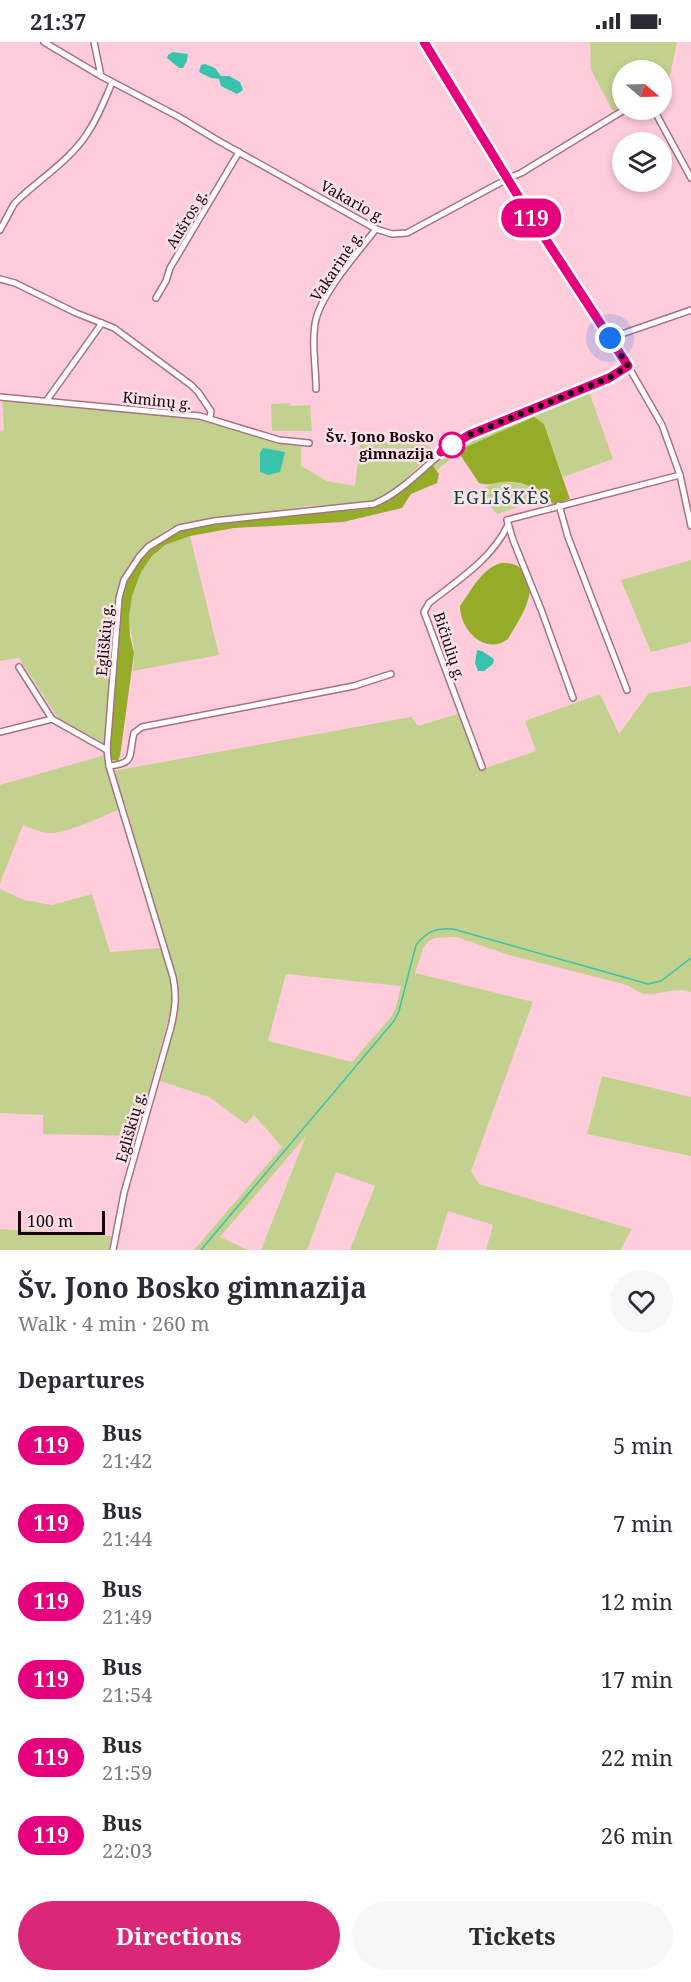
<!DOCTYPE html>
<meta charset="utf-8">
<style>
body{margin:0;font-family:"Noto Serif",serif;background:#f7f7f7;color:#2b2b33;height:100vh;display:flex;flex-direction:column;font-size:22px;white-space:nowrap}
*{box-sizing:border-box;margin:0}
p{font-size:20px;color:#7c7c81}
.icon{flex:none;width:33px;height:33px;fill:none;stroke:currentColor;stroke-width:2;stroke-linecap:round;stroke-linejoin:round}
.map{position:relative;height:1208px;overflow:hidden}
.details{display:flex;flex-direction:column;background:#fff;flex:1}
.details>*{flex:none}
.badge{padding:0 12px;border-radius:20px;font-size:21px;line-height:39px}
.needle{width:39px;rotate:109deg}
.controls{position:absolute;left:612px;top:18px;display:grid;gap:12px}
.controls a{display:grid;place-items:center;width:60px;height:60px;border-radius:50%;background:#fff;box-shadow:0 3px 9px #0003;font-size:30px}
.scale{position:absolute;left:18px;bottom:15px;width:87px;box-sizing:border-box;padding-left:6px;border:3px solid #18050c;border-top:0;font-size:16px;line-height:21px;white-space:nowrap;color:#18050c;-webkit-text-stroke:4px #fbe1e8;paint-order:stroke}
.you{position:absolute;width:30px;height:30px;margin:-15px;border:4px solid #fff;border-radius:50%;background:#1a73e8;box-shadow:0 0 0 9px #1a73e833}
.map>.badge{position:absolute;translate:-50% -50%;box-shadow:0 0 0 3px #fff}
h2{padding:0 18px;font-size:22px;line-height:54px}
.round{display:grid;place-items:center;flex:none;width:63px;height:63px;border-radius:32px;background:#f7f7f7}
.summary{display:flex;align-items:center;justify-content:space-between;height:102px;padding:0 18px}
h1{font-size:28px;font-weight:700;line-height:45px}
.cta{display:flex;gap:12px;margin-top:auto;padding:12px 18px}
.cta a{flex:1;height:69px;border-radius:36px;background:#db2777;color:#fff;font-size:24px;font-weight:700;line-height:69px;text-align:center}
.cta a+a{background:#f7f7f7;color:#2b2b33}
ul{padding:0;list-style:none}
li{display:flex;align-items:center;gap:18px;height:78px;padding:0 18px}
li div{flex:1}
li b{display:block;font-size:22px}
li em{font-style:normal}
li .badge{min-width:66px;font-weight:700;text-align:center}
.status{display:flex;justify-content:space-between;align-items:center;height:42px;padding:0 30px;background:#fff;direction:ltr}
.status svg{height:16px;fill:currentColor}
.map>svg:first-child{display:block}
</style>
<div class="status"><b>21:37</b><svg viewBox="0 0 49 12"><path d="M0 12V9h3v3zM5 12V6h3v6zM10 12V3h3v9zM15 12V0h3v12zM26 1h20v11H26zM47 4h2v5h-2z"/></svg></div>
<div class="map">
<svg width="691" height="1208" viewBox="0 0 691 1208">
<rect width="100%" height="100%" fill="#ffccdb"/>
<g fill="#c2d28e" fill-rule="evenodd">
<polygon points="590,0 677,0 669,38 662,42 662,28 622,28 622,64 613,69 591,28"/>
<path d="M588,347L613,417L563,435L544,382L466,405L437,428L432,422C476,385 535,369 588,347Z"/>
<polygon points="2,356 208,379 263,397 301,404 301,424 327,439 355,444 360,402 420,397 434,409 401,442 375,458 354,462 307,464 180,483 169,486 149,501 128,527 121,540 115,569 109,672 105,702 58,676 19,616 0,619 0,389 4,388"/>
<polygon points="290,361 291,364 310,363 312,389 272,389 271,362"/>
<path d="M502,440C518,440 535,443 547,455L497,472L477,450L489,443Z"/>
<path d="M190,494L219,613L133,629C133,623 135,617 134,611C134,600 130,589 129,578C128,552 141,519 164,504C171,500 182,497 190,494Z"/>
<polygon points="691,518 691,600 651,610 621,538"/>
<path d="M691,644V950C676,945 660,953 645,952C638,951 633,946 627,943L509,913L456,895L435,896L429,899L423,907L415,931L533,960L471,1129L479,1142L632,1187L620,1208H486L493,1183L448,1169L436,1208H350L375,1144L336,1130L307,1208H261L306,1094L220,1195L248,1208H194L282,1105L254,1073L246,1082L209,1055L157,1038C167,1007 180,976 177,942L126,765L113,729L411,675L418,684L458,672L480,728L536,709L525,679L600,652L619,692L649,651ZM286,932L401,944L396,965L391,975L352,1020L268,999Z"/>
<path d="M105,713L106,727L120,767C103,774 69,791 51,791C41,791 32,787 23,783L0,841V743Z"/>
<polygon points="0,847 24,858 52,863 92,852 110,910 161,906 171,939 173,961 136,1094 43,1092 43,1073 0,1071"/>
<polygon points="602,1034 691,1055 691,1114 587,1092"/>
<polygon points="0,1187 111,1194 109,1208 0,1208"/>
</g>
<g fill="#95ac29">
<path d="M534,375L544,382L570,457L553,462C540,447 523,438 502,440C494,441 488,444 479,441L461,414V409L466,405Z"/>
<polygon points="432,422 439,432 437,441 411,452 402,466 343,480 234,486 190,494 165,503 152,514 141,530 132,554 129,574 130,594 134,611 120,714 118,719 112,718 110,710 122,553 129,535 137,523 158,500 174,490 197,485 323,470 357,468 376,464 399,450"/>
<path d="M501,521C515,521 521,523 526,536C529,542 531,548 529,554C526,569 515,584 508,597C485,614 460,588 460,564C471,549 482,526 501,521Z"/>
</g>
<g fill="#37c3ac">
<polygon points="173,10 188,12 187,19 183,26 179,26 167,16 168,13"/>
<polygon points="205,22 215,26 221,34 229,34 240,40 243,48 237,52 221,44 219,37 211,36 199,30 201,23"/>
<polygon points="263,406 285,410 280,430 268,433 260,430 260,411"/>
<polygon points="477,608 482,609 494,617 493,622 484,629 478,629 475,621"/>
</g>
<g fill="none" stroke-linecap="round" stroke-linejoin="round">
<path stroke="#37c3ac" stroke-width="1.5" d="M201,1208L394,979L399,969L416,903C427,889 436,886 453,887L648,942L661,939L691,916"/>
<g stroke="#a87081" stroke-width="8">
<g id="minor">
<polyline points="44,0 101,34"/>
<polyline points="94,0 101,34 179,75 217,98 376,187 392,192 407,191 507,137 521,131 624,68"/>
<polyline points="424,0 517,152 628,324 662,383 680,433 691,484"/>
<polyline points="654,68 691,136"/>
<path d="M0,188L14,162L21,155C44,134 74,115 90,87C99,73 105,57 112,41"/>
<polyline points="0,237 15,241 76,271 114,286 191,343 198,350 211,369 210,375"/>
<polyline points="156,256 166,239 170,226 239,110"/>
<polyline points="610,296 691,268"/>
<path d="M316,347C316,325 311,299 316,277C323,250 358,210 376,187"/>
<polyline points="0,355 200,374 279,398 309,401"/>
<polyline points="47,358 102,281"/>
<polyline points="559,463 568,495 627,648"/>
<polyline points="19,625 52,677 107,708"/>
<polyline points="573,656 542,570 513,498 507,478 680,433"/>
<polyline points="0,690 52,677"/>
<path d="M109,724C136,721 128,715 134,691L142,685L354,644L391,632"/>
<path d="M482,725L424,570L429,561C458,538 491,518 508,483"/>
<path d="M113,1208L124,1151L171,985C175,968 177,953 173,935L109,724L107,708L119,556L124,538L139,515L148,505L179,486L214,479L374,462C407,448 430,417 460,397L609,336L628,324"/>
</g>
</g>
<use href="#minor" stroke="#fff" stroke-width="5"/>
</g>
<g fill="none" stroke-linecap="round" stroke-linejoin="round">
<g stroke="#fff" stroke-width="14">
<polyline id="line" points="424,0 526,167 628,324 609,336 469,393 441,410"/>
</g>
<use href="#line" stroke="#e6007e" stroke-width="9"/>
<polyline stroke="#18050c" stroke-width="6" stroke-dasharray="0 10.8" points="452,403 469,393 609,336 628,324 610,296"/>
</g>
<circle fill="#fff" stroke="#e6007e" stroke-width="3" cx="452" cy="403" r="12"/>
<g text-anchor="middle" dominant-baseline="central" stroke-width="5" stroke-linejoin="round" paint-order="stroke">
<g font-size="15" fill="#18050c" stroke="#fbe1e8">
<text transform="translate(353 159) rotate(29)">Vakario g.</text>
<text transform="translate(186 177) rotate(-59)">Aušros g.</text>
<text transform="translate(336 224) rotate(-56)">Vakarinė g.</text>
<text transform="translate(157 358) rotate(6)">Kiminų g.</text>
<text transform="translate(104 598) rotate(-85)">Egliškių g.</text>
<text transform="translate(450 604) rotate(72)">Bičiulių g.</text>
<text transform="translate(130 1085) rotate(-74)">Egliškių g.</text>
</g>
<g font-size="15" font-weight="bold" fill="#18050c" stroke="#fbe1e8" text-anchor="end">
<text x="434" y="394">Šv. Jono Bosko<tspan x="434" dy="17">gimnazija</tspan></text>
</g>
<g font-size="18" letter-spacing="1.5" fill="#08453c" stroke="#fbe1e8">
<text x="502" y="455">EGLIŠKĖS</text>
</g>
</g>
</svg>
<div class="controls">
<a><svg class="needle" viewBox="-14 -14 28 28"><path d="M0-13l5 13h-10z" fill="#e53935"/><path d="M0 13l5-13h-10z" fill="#7c7c81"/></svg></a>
<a><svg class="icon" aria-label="layers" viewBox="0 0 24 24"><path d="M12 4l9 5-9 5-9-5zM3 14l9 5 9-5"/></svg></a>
</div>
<div class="scale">100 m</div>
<div class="you" style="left:610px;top:296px"></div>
<b class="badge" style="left:531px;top:176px;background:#e6007e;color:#fff">119</b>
</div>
<section class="details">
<div class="summary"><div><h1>Šv. Jono Bosko gimnazija</h1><p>Walk · 4 min · 260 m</p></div><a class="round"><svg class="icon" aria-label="heart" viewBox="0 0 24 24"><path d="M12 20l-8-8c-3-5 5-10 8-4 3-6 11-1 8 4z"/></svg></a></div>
<h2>Departures</h2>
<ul>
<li><span class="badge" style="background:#e6007e;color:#fff">119</span><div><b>Bus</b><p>21:42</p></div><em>5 min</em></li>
<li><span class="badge" style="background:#e6007e;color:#fff">119</span><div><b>Bus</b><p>21:44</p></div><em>7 min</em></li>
<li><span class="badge" style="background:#e6007e;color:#fff">119</span><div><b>Bus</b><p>21:49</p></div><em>12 min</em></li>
<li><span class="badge" style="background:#e6007e;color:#fff">119</span><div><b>Bus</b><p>21:54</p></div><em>17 min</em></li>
<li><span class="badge" style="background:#e6007e;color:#fff">119</span><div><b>Bus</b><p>21:59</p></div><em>22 min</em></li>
<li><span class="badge" style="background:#e6007e;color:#fff">119</span><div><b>Bus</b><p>22:03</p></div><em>26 min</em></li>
</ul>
<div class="cta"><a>Directions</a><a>Tickets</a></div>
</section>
